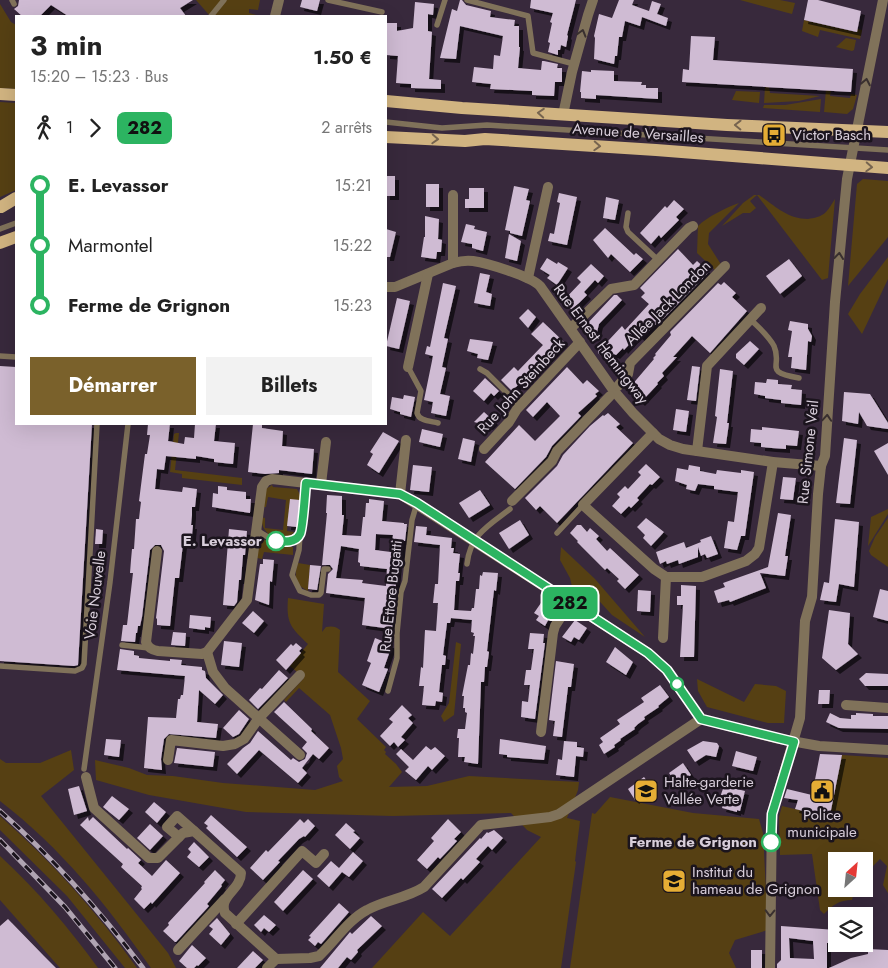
<!DOCTYPE html>
<html lang="fr">
<meta charset="utf-8">
<style>
body{margin:0;font-family:Jost,sans-serif;background:#f2f2f2;color:#222;height:100vh;display:flex;flex-direction:column;font-size:19px;white-space:nowrap}
*{box-sizing:border-box;margin:0}
p{font-size:16px;color:#767676}
.icon{flex:none;width:28px;height:28px;fill:none;stroke:currentColor;stroke-width:2;stroke-linecap:round;stroke-linejoin:round}
.map{position:relative;flex:1;overflow:hidden}
.details{position:absolute;left:15px;top:15px;width:372px;height:410px;display:flex;flex-direction:column;background:#fff;border-radius:0px;box-shadow:0 5px 20px #0002}
.details>*{flex:none}
.badge{padding:0 10px;border-radius:8px;font-size:18px;line-height:32px}
.needle{width:32px;rotate:27deg}
.tools{position:absolute;left:828px;top:852px;display:grid;gap:10px}
.tools a{display:grid;place-items:center;width:45px;height:45px;border-radius:0px;background:#fff;box-shadow:0 5px 20px #0002;font-size:25px}
.map>.badge{position:absolute;translate:-50% -50%;box-shadow:0 0 0 2px #fff}
.legs{display:flex;align-items:center;gap:8px;height:55px;padding:0 15px;font-size:16px}
.legs p{margin-inline-start:auto}
.summary{display:flex;align-items:center;justify-content:space-between;height:85px;padding:0 15px}
h1{font-size:28px;font-weight:700;line-height:38px}
.button{display:flex;gap:10px;margin-top:auto;padding:10px 15px}
.button a{flex:1;height:58px;border-radius:0px;background:#7a612b;color:#fff;font-size:20px;font-weight:700;line-height:58px;text-align:center}
.button a+a{background:#f2f2f2;color:#222}
ul{padding:0 15px;list-style:none}
li{display:flex;align-items:center;gap:18px;height:60px;font-size:19px}
li i{display:grid;place-items:center;width:8px;height:100%;margin:0 6px;background:currentColor}
li i::after{content:'';width:12px;height:12px;margin:-6px;border:4px solid;border-radius:50%;background:#fff}
li p{margin-inline-start:auto}
li:first-child i{background:linear-gradient(#0000 50%,currentColor 0)}
li:last-child i{background:linear-gradient(currentColor 50%,#0000 0)}
.map>svg:first-child{display:block}
</style>
<div class="map">
<svg width="888" height="968" viewBox="0 0 888 968">
<defs>
<filter id="shadow"><feDropShadow dx="4" dy="4" stdDeviation="0" flood-color="#0009"/></filter>
</defs>
<rect width="100%" height="100%" fill="#38293c"/>
<g fill="#564013">
<polygon points="196,0 260,0 258,10 249,9 249,13 256,15 256,16 210,16"/>
<polygon points="740,0 780,0 795,3 792,14"/>
<polygon points="0,4 11,22 16,25 16,89 0,88"/>
<polygon points="804,20 856,32 857,29 862,30 860,39 820,30 818,37 802,31"/>
<polygon points="846,38 856,40 854,50 852,51 836,47"/>
<polygon points="765,87 769,87 770,93 820,96 799,101 764,103"/>
<polygon points="826,90 831,90 830,96 850,98 851,94 857,95 853,109 847,114 824,112"/>
<polygon points="736,91 760,92 759,103 732,100"/>
<polygon points="821,99 820,112 763,108 764,105 785,105"/>
<polygon points="0,102 16,103 16,190 0,197"/>
<polygon points="863,179 888,181 888,237 848,286 857,184"/>
<path d="M754,195H759C775,206 787,219 808,219C814,218 821,217 826,212C830,208 832,203 835,199L828,278L822,280L757,195L750,201L756,208L750,213H743L722,226L743,203Z"/>
<path d="M739,203L709,233L708,244L722,266L717,272L697,253L698,226C707,217 727,207 739,203Z"/>
<polygon points="888,257 888,279 862,334 848,314 860,294"/>
<polygon points="176,433 179,433 175,470 242,478 242,485 182,478 182,474 170,472 174,434"/>
<path d="M272,485L273,487L297,489L300,495V500H290L287,531L294,532C287,543 271,539 265,530C262,526 262,522 261,517L265,518V528L283,530L286,500L268,497L266,507H263L266,489Z"/>
<polygon points="888,509 888,514 868,546 871,517"/>
<polygon points="888,518 888,567 871,555 869,551 875,537"/>
<polygon points="261,538 269,542 268,545 276,549 278,546 293,547 293,555 264,552 262,559 257,558 260,539"/>
<polygon points="561,547 595,579 645,637 612,615 592,593 574,595 570,578 560,560"/>
<path d="M298,563L310,565L308,591C294,584 294,576 298,563Z"/>
<path d="M288,598L324,604L322,632L326,627C331,626 336,626 340,630L338,672L370,701L357,719L386,747L384,750L386,752L385,754L396,764L402,772L389,787L427,786L469,776L579,782L578,790L567,818L580,821L575,861L576,862L561,968H372L423,912L450,936L541,837L527,830L511,813L393,816L246,812L149,795L96,780L95,760L129,768L147,775L173,776L223,783L315,790L343,781L339,777L337,766L343,759L341,748L330,715L299,688L286,702L284,700L304,678L290,666L308,644C291,627 286,624 288,598Z"/>
<polygon points="456,642 461,644 454,715 444,722 441,716 449,703"/>
<polygon points="697,679 744,702 755,684 776,686 786,691 784,723 768,723 707,707 698,691"/>
<path d="M71,750L74,770L41,796L168,953L176,968H151C107,905 61,848 0,801V759L6,763H40Z"/>
<path d="M842,755L888,758V893L883,885L887,866L880,859L869,870L864,886V861H836V889H859L854,892L852,900C839,900 833,905 824,914L820,910L812,854L780,855L779,817L782,806L812,813L813,811L830,815Z"/>
<polygon points="610,797 693,813 759,819 763,833 768,930 735,940 729,953 736,968 570,968 592,813 595,814"/>
<path d="M0,816C52,862 97,912 137,968H125L67,896L0,830Z"/>
<path d="M0,856C37,890 69,928 98,968H60L0,900Z"/>
</g>
<g fill="#cfbbd3" fill-rule="evenodd" filter="url(#shadow)">
<polygon points="19,0 193,0 180,8 186,16 68,16 51,5 40,16 22,16 14,9 18,6"/>
<polygon points="302,0 320,0 317,11 300,7"/>
<polygon points="460,0 462,0 466,5 491,11 490,17 515,20 514,26 519,26 519,47 520,47 518,68 541,70 542,61 544,61 558,64 557,68 562,68 562,82 555,82 554,96 532,95 532,91 490,89 491,84 472,82 474,67 493,69 494,55 500,56 503,36 460,26 456,59 440,58 452,9 457,11"/>
<polygon points="531,0 576,0 567,35 568,36 566,47 561,45 560,50 558,50 558,55 548,52 550,43 548,42 552,23 550,22 553,13 530,8"/>
<polygon points="619,0 634,0 632,5 649,11 652,1 661,4 657,14 668,18 666,26 642,17 640,26 625,21 622,37 619,37 617,56 615,56 614,64 594,59 595,38 594,36 599,14 612,18"/>
<polygon points="808,0 818,0 861,11 857,32 804,20"/>
<polygon points="415,2 434,4 433,15 428,14 428,31 432,32 429,79 441,80 441,89 411,88 411,84 396,83 398,56 386,55 386,23 397,23 397,31 413,28"/>
<polygon points="691,36 715,37 713,60 853,69 851,92 682,82 683,69 689,70"/>
<polygon points="591,70 614,71 614,81 642,82 641,85 646,85 646,88 658,88 658,99 596,95 596,99 581,98 581,92 580,92 582,71 591,72"/>
<rect x="386" y="176" width="9" height="20"/>
<rect x="426" y="184" width="13" height="23"/>
<polygon points="514,186 529,189 526,200 530,201 522,236 510,233 510,231 505,230"/>
<polygon points="469,188 484,188 484,208 465,208 465,199 469,199"/>
<polygon points="559,193 577,197 567,245 548,241 550,233 554,234 560,203 557,202"/>
<polygon points="606,197 619,200 615,220 603,218"/>
<polygon points="674,200 684,209 676,217 679,220 661,238 659,235 651,244 640,233 665,206 667,208"/>
<polygon points="425,216 439,219 438,239 442,240 441,252 437,252 436,259 421,257 424,237 425,237"/>
<polygon points="466,224 475,226 474,229 487,232 483,251 472,248 472,244 461,242"/>
<polygon points="605,228 634,255 636,253 643,259 630,272 611,254 608,258 593,240"/>
<polygon points="386,229 396,232 390,257 386,257"/>
<polygon points="509,234 521,241 517,261 505,258"/>
<polygon points="678,249 693,265 697,261 709,272 660,322 659,321 642,338 638,335 624,350 623,348 616,355 614,354 604,358 598,353 599,347 606,339 608,341 622,326 625,330 649,304 641,297 645,293 640,288"/>
<polygon points="547,258 557,264 558,262 568,268 557,285 547,278 550,275 540,269"/>
<polygon points="789,259 802,276 780,294 766,276"/>
<polygon points="591,264 604,276 598,283 595,280 584,292 587,295 572,310 563,301 581,282 577,278"/>
<polygon points="480,273 490,275 486,292 492,294 490,306 474,303"/>
<polygon points="724,282 736,293 732,297 747,311 710,353 692,336 673,357 677,357 662,373 664,376 657,383 658,384 641,402 629,390 633,387 631,386 654,359 653,358 656,355 655,354 671,335 670,332 718,283 721,285"/>
<polygon points="443,283 456,286 444,338 448,339 442,367 446,368 440,394 450,396 446,416 431,413 433,402 424,400 433,356 425,354 427,346 430,347"/>
<polygon points="614,295 617,295 622,300 599,324 596,336 585,326"/>
<polygon points="397,298 410,301 399,349 386,346"/>
<polygon points="528,309 536,317 528,328 519,318"/>
<polygon points="790,321 808,324 808,329 812,336 811,342 808,341 806,370 791,368 792,357 788,357 792,331 788,330"/>
<polygon points="543,322 564,342 522,386 519,384 512,391 501,380 514,367 518,371 543,345 531,334"/>
<polygon points="470,339 493,342 488,360 477,358 478,354 467,351"/>
<polygon points="750,341 759,349 744,365 736,358 736,354"/>
<polygon points="0,366 16,367 16,424 92,424 78,665 74,666 0,661"/>
<polygon points="692,366 700,367 696,401 687,400"/>
<polygon points="567,367 583,384 587,380 599,391 595,394 597,396 578,413 581,416 552,446 546,457 515,489 485,462 519,425 535,441 560,416 547,402 533,417 526,410"/>
<polygon points="720,369 733,371 727,423 729,423 726,444 713,443 717,417 715,416"/>
<polygon points="485,378 499,391 494,396 491,393 484,401 473,391"/>
<polygon points="767,379 778,380 778,384 792,385 791,389 802,390 801,405 781,403 781,400 765,398 765,396 754,394 755,382 766,383"/>
<polygon points="844,392 870,394 888,423 888,429 867,426 859,412 858,424 842,421"/>
<polygon points="404,395 415,397 411,417 400,414 400,412 390,409 392,397 403,399"/>
<polygon points="676,409 689,411 686,432 673,430"/>
<polygon points="484,412 494,421 489,426 474,422"/>
<polygon points="608,413 620,424 616,427 633,443 557,523 540,506 536,510 525,498 557,466 563,455 590,426 603,415 604,416"/>
<polygon points="148,424 170,424 168,441 184,444 185,437 194,438 195,424 216,424 214,441 235,443 233,464 214,462 214,459 196,456 196,459 166,456 164,470 157,469 155,489 182,492 183,487 197,489 195,507 192,507 192,515 191,525 193,525 191,545 183,544 179,578 175,578 170,626 157,625 157,619 156,618 164,551 161,545 155,545 150,550 142,617 140,626 138,626 137,633 136,633 135,642 121,641 123,625 127,625 133,573 130,573 131,560 132,549 134,549 136,519 139,519 140,510 141,502 139,501 145,454 147,454 150,435 147,435"/>
<polygon points="253,424 262,424 262,428 283,431 282,446 314,449 312,474 279,470 279,473 265,474 248,472"/>
<polygon points="762,427 799,431 797,446 786,445 786,449 772,448 761,447 761,443 750,442 751,429 762,430"/>
<polygon points="422,429 443,434 440,447 419,442"/>
<polygon points="383,432 399,441 379,473 367,465 373,454 370,452"/>
<polygon points="463,438 475,441 471,462 458,459"/>
<polygon points="844,438 857,440 850,504 836,503"/>
<polygon points="888,443 888,475 874,451"/>
<polygon points="646,464 660,477 652,485 650,484 637,498 639,500 631,508 629,506 621,514 612,506 620,497 617,494 625,486 628,489 641,475 638,472"/>
<polygon points="413,465 432,467 429,492 410,490"/>
<polygon points="689,465 700,467 700,471 716,474 717,470 741,473 741,470 754,472 745,536 741,536 737,550 724,548 728,521 734,522 738,492 714,489 714,486 698,484 695,491 686,489 687,485 675,481 677,468 688,470"/>
<polygon points="783,477 796,478 793,500 780,499"/>
<polygon points="218,486 227,487 227,490 246,492 246,499 251,499 250,513 212,507 213,493 218,494"/>
<polygon points="480,490 490,505 469,518 459,503"/>
<path d="M327,495L342,496V515H344L342,535L361,536L363,517H365L366,503H369V499L384,501L382,521L404,523V524H407L405,541H402L400,562H398L392,629L362,625L365,598L326,593L328,574L333,569L330,565H322L327,513H326ZM376,534L393,535L391,552L375,550ZM341,546L359,549L358,562L360,563V566L387,569L386,586L362,583L363,580L336,578Z"/>
<polygon points="290,499 300,500 297,527 287,526"/>
<polygon points="778,513 791,515 785,556 788,556 785,576 760,573 766,588 730,602 729,600 718,603 714,591 725,587 723,583 768,567"/>
<polygon points="646,518 664,532 651,546 643,538 645,535 637,527"/>
<polygon points="835,519 859,522 854,587 839,584 836,602 820,600 824,582 829,583"/>
<polygon points="520,520 529,535 509,549 499,533"/>
<polygon points="577,525 581,525 587,532 590,528 599,536 596,539 607,551 610,548 639,575 625,589 617,581 619,579 607,568 605,570 577,542 578,541 570,533"/>
<polygon points="416,526 427,527 426,535 452,538 451,548 454,548 453,553 460,554 458,573 460,573 459,581 456,581 454,610 471,611 472,608 474,608 476,589 479,589 480,575 482,576 483,572 498,573 496,591 494,590 487,651 489,652 487,667 485,667 484,682 481,682 478,764 464,762 465,757 458,757 459,738 457,738 458,729 465,729 467,713 465,712 465,708 463,708 464,696 462,696 468,665 470,665 471,653 473,654 475,636 473,636 474,633 471,632 472,620 451,618 450,623 447,623 443,655 446,656 445,665 442,665 439,692 443,693 442,702 436,701 435,706 422,705 424,686 419,686 421,667 423,668 425,630 436,631 438,603 433,603 435,584 438,584 440,545 414,542"/>
<polygon points="96,529 103,530 102,544 95,544"/>
<polygon points="229,529 247,531 245,555 243,555 241,580 239,580 237,602 234,606 223,605"/>
<polygon points="711,536 718,554 707,558 705,554 701,556 698,547 698,557 679,564 678,560 667,564 666,561 660,564 656,552 684,542 686,548 701,542 700,540"/>
<polygon points="263,559 274,560 272,582 270,581 269,605 255,600 260,564 263,564"/>
<polygon points="310,565 321,566 317,590 308,589"/>
<polygon points="681,585 696,586 694,657 680,657 683,605 677,605 677,596 681,596"/>
<polygon points="880,589 888,591 888,621 873,617"/>
<polygon points="638,590 651,591 650,612 637,611"/>
<polygon points="543,600 555,607 545,626 536,620 539,616 534,613"/>
<polygon points="829,610 850,613 848,644 858,654 836,670 822,658"/>
<polygon points="253,611 264,621 254,633 242,623"/>
<polygon points="190,615 211,617 210,628 205,627 205,630 189,628"/>
<polygon points="575,620 587,628 579,640 574,637 571,642 562,637"/>
<polygon points="173,632 186,633 185,646 171,645"/>
<polygon points="530,633 544,634 543,643 545,643 535,719 521,717 522,701 528,702 530,685 524,685 526,670 531,670 534,649 528,649"/>
<polygon points="375,638 392,645 384,668 388,669 379,692 362,685 371,663 367,661"/>
<polygon points="224,641 242,643 239,667 221,665"/>
<polygon points="296,643 302,648 299,651 301,653 286,670 276,660 291,644 293,646"/>
<polygon points="615,647 633,662 626,675 606,662"/>
<polygon points="120,649 134,651 134,655 139,656 139,658 170,661 170,659 182,660 181,665 202,667 202,670 205,671 206,678 223,695 215,704 199,690 197,722 218,724 216,738 169,734 164,739 161,759 162,770 144,768 148,717 176,718 178,699 180,699 181,695 183,695 185,676 117,670"/>
<polygon points="556,661 574,664 571,687 568,687 562,737 553,736 555,721 549,720"/>
<polygon points="279,670 288,678 258,709 249,700 260,688 262,689"/>
<polygon points="866,673 888,674 888,686 865,686 859,679"/>
<polygon points="660,685 669,697 658,706 659,707 644,717 645,719 638,724 634,728 635,729 620,739 621,740 614,745 615,747 604,754 599,745 603,742 600,738 620,724 617,720 644,702 641,698"/>
<polygon points="819,690 830,690 829,704 818,704"/>
<polygon points="284,702 312,729 311,731 329,748 319,759 313,754 302,768 307,773 298,783 259,750 237,774 227,764 243,748 250,743 258,731 291,760 293,758 299,762 305,759 307,753 302,748 307,742 274,712"/>
<polygon points="402,705 412,715 408,718 413,723 401,737 405,740 398,747 394,742 390,746 380,736 393,722 389,719"/>
<polygon points="239,710 249,719 239,734 233,737 223,728"/>
<polygon points="830,713 840,718 851,719 851,715 856,715 856,713 873,714 873,716 888,716 888,729 839,728 826,722"/>
<polygon points="106,739 121,740 119,757 104,755"/>
<polygon points="500,739 546,746 544,760 507,757 507,755 499,754"/>
<polygon points="564,741 577,742 577,747 584,748 583,757 576,756 574,777 556,775 558,759 562,760"/>
<polygon points="703,741 717,743 719,746 716,757 706,755 695,762 687,750"/>
<polygon points="426,746 431,750 435,747 445,756 432,770 428,766 416,780 405,771 409,767 396,754 401,749 413,760"/>
<polygon points="177,748 215,752 213,767 174,763"/>
<polygon points="736,751 757,757 753,771 732,766"/>
<polygon points="820,754 842,755 830,815 813,811 812,813 795,809 798,800 784,798 787,789 812,795"/>
<polygon points="683,763 691,775 677,784 669,773"/>
<polygon points="644,777 652,788 635,800 628,789"/>
<polygon points="79,786 87,811 74,815 68,789"/>
<polygon points="724,786 745,791 740,811 737,810 737,812 722,808 724,802 719,800"/>
<polygon points="112,796 129,809 119,820 103,807"/>
<polygon points="154,802 166,812 157,823 145,812"/>
<polygon points="211,815 247,847 237,857 206,828 208,826 204,823"/>
<polygon points="88,817 89,821 93,817 127,849 128,848 141,860 138,863 152,876 166,860 180,873 152,904 151,902 144,909 134,899 142,889 141,888 142,886 121,867 123,864 80,825"/>
<polygon points="300,819 304,823 308,819 315,826 305,837 304,836 299,839 278,861 280,862 263,880 250,868 266,850 268,852"/>
<polygon points="448,819 461,832 454,839 457,841 440,859 438,857 427,869 417,860 434,841 431,838"/>
<polygon points="346,823 355,831 353,832 360,838 350,849 335,835"/>
<polygon points="150,824 163,836 150,850 137,838"/>
<polygon points="494,830 503,838 492,850 488,846 476,859 480,862 463,880 461,878 442,898 432,889 480,838 481,839 487,832 488,833"/>
<polygon points="194,842 209,857 199,867 187,857 191,852 188,849"/>
<polygon points="353,852 363,861 349,877 342,872 329,887 317,876 331,861 339,868"/>
<polygon points="215,870 225,880 221,885 222,886 207,904 209,906 176,942 175,942 163,931 169,925 168,923 205,883 204,882"/>
<polygon points="303,870 313,879 283,911 274,902"/>
<polygon points="339,903 349,912 321,944 318,942 315,946 308,940 311,937 309,936"/>
<polygon points="264,915 276,925 269,932 264,928 261,932 254,925"/>
<polygon points="371,916 382,926 357,950 358,952 351,960 347,957 338,968 320,968 350,932 352,934"/>
<polygon points="217,918 230,934 221,945 209,934 213,929 209,926"/>
<polygon points="8,919 42,954 56,968 0,968 0,926"/>
<path d="M781,926L836,930V943H827V968H777V964L781,960ZM789,938L813,941L814,959L790,958Z"/>
<polygon points="192,945 206,958 198,966 197,965 194,968 187,968 179,961"/>
<polygon points="868,949 888,950 888,968 829,968 851,958 868,954"/>
<rect x="751" y="950" width="11" height="18"/>
<polygon points="253,951 263,960 255,968 237,968"/>
</g>
<g fill="none" stroke-linecap="round" stroke-linejoin="round">
<g stroke="#80725a" stroke-width="5.5">
<polyline points="12,0 14,4"/>
<polyline points="328,0 382,12"/>
<polyline points="467,0 528,16 533,53 574,64"/>
<polyline points="211,16 224,0"/>
<polyline points="437,25 445,0"/>
<polyline points="386,122 442,128 487,125 888,150"/>
<polyline points="628,213 626,227 628,232 658,260"/>
<polyline points="0,229 16,223"/>
<path d="M750,319C759,328 768,335 774,346C783,366 762,372 799,378"/>
<polyline points="0,356 16,357"/>
<path d="M408,367L421,391L417,413C419,421 430,421 438,423"/>
<polyline points="480,369 487,373 520,406"/>
<path d="M257,530C267,538 291,550 300,534C304,527 305,493 306,483"/>
<polyline points="557,533 583,505"/>
<polyline points="300,534 299,550 292,575 300,591 311,595 319,595 321,593 324,569 328,569"/>
<path d="M467,564C470,535 489,525 510,509"/>
<polyline points="122,645 149,648"/>
<polyline points="0,666 75,671 82,668 84,664 97,424"/>
<polyline points="388,691 397,658 397,633 401,592 405,581 412,520 417,503"/>
<polyline points="84,769 110,582 128,424"/>
</g>
<g stroke="#80725a" stroke-width="10">
<polyline points="275,16 279,0"/>
<polyline points="563,115 572,72 588,15 593,0"/>
<polyline points="453,195 453,263"/>
<polyline points="528,278 548,187"/>
<path d="M386,287H395L453,263C460,261 466,260 473,261C487,263 530,276 540,286L614,391L633,413L659,439L670,445L683,449L773,462L821,466"/>
<polyline points="571,328 611,289 634,285 689,228 693,226"/>
<polyline points="408,367 428,274"/>
<polyline points="618,386 628,374 630,363 725,266"/>
<polyline points="653,433 583,505 654,569 666,577 702,577 746,561 755,554 759,548 773,462"/>
<polyline points="484,449 509,422 517,409 580,342"/>
<polyline points="697,451 707,366 761,308"/>
<polyline points="321,484 326,442"/>
<polyline points="400,494 406,440"/>
<polyline points="512,501 552,461 557,451 610,396"/>
<path d="M157,551L146,642C148,648 152,650 158,651L202,654L207,652L247,600L262,487L266,481L272,479L400,494L648,653L667,670L701,719L775,738L819,746L888,750"/>
<polyline points="663,638 666,577"/>
<polyline points="207,652 213,672 225,688 300,755"/>
<polyline points="846,705 888,708"/>
<polyline points="541,732 553,633 555,626 570,603"/>
<polyline points="168,760 171,740 223,746 235,744 244,739 259,718 300,675"/>
<path d="M86,777L94,808L149,858H158L183,833L194,831L241,873C241,890 218,896 225,913L276,959L310,958L319,956C335,941 348,920 367,910C385,900 407,898 424,887L481,825L550,817L559,814L701,719"/>
<polyline points="179,837 167,827 177,816 194,831"/>
<polyline points="236,924 302,851 316,863 324,854"/>
<polyline points="178,950 225,899"/>
<polyline points="267,968 276,959"/>
<polyline points="770,968 772,814 800,718 805,621 812,597 818,494 821,466 825,456 835,302 847,179 883,0"/>
</g>
<g stroke="#d1b481" stroke-width="12">
<polyline points="0,94 16,95"/>
<polyline points="386,101 462,108 727,125 888,132"/>
<polyline points="386,137 465,141 485,139 656,150 888,168"/>
<polyline points="1,207 16,198"/>
<polyline points="0,243 16,237"/>
</g>
<g stroke="#b0a4b2" stroke-width="5">
<g id="rail">
<path d="M0,811C53,858 100,911 143,968"/>
<polyline points="0,840 65,907 115,968"/>
</g>
</g>
<use href="#rail" stroke="#1b141d" stroke-width="3" stroke-dasharray="9" stroke-linecap="butt"/>
</g>
<defs><path id="oneway-chevron" d="M-2-3.5L2.5 0L-2 3.5" fill="none" stroke-width="1.6" stroke-linecap="round" stroke-linejoin="round" transform="scale(1.25)"/></defs>
<g stroke="#39302f">
<use href="#oneway-chevron" transform="translate(582 33) rotate(-74)"/>
<use href="#oneway-chevron" transform="translate(866 82) rotate(-79)"/>
<use href="#oneway-chevron" transform="translate(839 256) rotate(-84)"/>
<use href="#oneway-chevron" transform="translate(827 418) rotate(-86)"/>
<use href="#oneway-chevron" transform="translate(770 913) rotate(91)"/>
</g>
<g stroke="#76644f">
<use href="#oneway-chevron" transform="translate(541 113) rotate(-176)"/>
<use href="#oneway-chevron" transform="translate(738 125) rotate(-179)"/>
<use href="#oneway-chevron" transform="translate(435 139) rotate(3)"/>
<use href="#oneway-chevron" transform="translate(597 146) rotate(3)"/>
<use href="#oneway-chevron" transform="translate(869 167) rotate(3)"/>
</g>
<g fill="none" stroke-linecap="round" stroke-linejoin="round">
<g stroke="#fff" stroke-width="11">
<path id="line-1" d="M276,541C284,542 296,543 300,534C303,528 305,492 306,483L400,494L417,503L648,653L667,670L701,719L794,742L772,814L771,842"/>
</g>
<use href="#line-1" stroke="#2cb461" stroke-width="8"/>
</g>
<defs>
<g id="bus-square" transform="scale(1.25)"><rect x="-9" y="-9" width="18" height="18" rx="4" fill="#e5ad35" stroke="#1b141d"/><path d="M-5-6H5V4H4V6H2V4H-2V6H-4V4H-5ZM-3.5-4V0h7V-4ZM-3.5 1.2v1.5H-2V1.2ZM2 1.2v1.5H3.5V1.2Z" fill="#111"/></g>
<g id="school-square" transform="scale(1.25)"><rect x="-9" y="-9" width="18" height="18" rx="4" fill="#e5ad35" stroke="#1b141d"/><path d="M0-5L7-2L0 1L-7-2ZM-4 1L0 2.5L4 1V4Q0 6-4 4Z" fill="#111"/></g>
<g id="civic-square" transform="scale(1.25)"><rect x="-9" y="-9" width="18" height="18" rx="4" fill="#e5ad35" stroke="#1b141d"/><path d="M-.6-6.5H3V-4.5H.6V-3L4-1V1h2V6H-6V1h2V-1L-.6-3ZM-1.2 2.5V6h2.4V2.5Z" fill="#111"/></g>
<g id="university-square" transform="scale(1.25)"><rect x="-9" y="-9" width="18" height="18" rx="4" fill="#e5ad35" stroke="#1b141d"/><path d="M0-5L7-2L0 1L-7-2ZM-4 1L0 2.5L4 1V4Q0 6-4 4Z" fill="#111"/></g>
</defs>
<g fill-rule="evenodd">
<use href="#bus-square" x="774" y="135"/>
<use href="#school-square" x="646" y="791"/>
<use href="#civic-square" x="822" y="791"/>
<use href="#university-square" x="674" y="881"/>
</g>
<g fill="#fff" stroke="#2cb461" stroke-width="2.5">
<circle cx="276" cy="541" r="9"/>
<circle cx="677" cy="684" r="6"/>
<circle cx="771" cy="842" r="9"/>
</g>
<g text-anchor="middle" dominant-baseline="central" stroke-width="5" stroke-linejoin="round" paint-order="stroke">
<g font-size="15" fill="#d8ceda" stroke="#1b141d">
<text transform="translate(638 133) rotate(4)">Avenue de Versailles</text>
<text transform="translate(668 303) rotate(-45)">Allée Jack London</text>
<text transform="translate(601 344) rotate(53)">Rue Ernest Hemingway</text>
<text transform="translate(521 386) rotate(-48)">Rue John Steinbeck</text>
<text transform="translate(808 452) rotate(-84)">Rue Simone Veil</text>
<text transform="translate(95 595) rotate(-83)">Voie Nouvelle</text>
<text transform="translate(391 596) rotate(-84)">Rue Ettore Bugatti</text>
</g>
<g font-size="15" fill="#d8ceda" stroke="#1b141d" text-anchor="start">
<text x="792" y="135">Victor Basch</text>
<text x="664" y="782">Halte-garderie<tspan x="664" dy="17">Vallée Verte</tspan></text>
<text x="822" y="815" text-anchor="middle">Police<tspan x="822" dy="17">municipale</tspan></text>
<text x="692" y="872">Institut du<tspan x="692" dy="17">hameau de Grignon</tspan></text>
</g>
<g font-size="15" font-weight="bold" fill="#d8ceda" stroke="#1b141d" text-anchor="end">
<text x="262" y="541">E. Levassor</text>
<text x="757" y="842">Ferme de Grignon</text>
</g>
</g>
</svg>
<div class="tools">
<a><svg class="needle" viewBox="-14 -14 28 28"><path d="M0-13l5 13h-10z" fill="#e53935"/><path d="M0 13l5-13h-10z" fill="#767676"/></svg></a>
<a><svg class="icon" aria-label="layers" viewBox="0 0 24 24"><path d="M12 4l9 5-9 5-9-5zM3 14l9 5 9-5"/></svg></a>
</div>
<b class="badge" style="left:570px;top:603px;background:#2cb461;color:#111">282</b>
<section class="details">
<div class="summary"><div><h1>3 min</h1><p>15:20 – 15:23 · Bus</p></div><b>1.50 €</b></div>
<div class="legs"><svg class="icon" aria-label="walk" viewBox="0 0 24 24"><circle cx="13" cy="4" r="2"/><path d="M13 8l-2 6 4 7M11 14l-3 7M7 12l3-4h3l4 4"/></svg>1<svg class="icon" aria-label="forward" viewBox="0 0 24 24"><path d="M9 5l7 7-7 7"/></svg><b class="badge" style="background:#2cb461;color:#111">282</b><p>2 arrêts</p></div>
<ul>
<li><i style="color:#2cb461"></i><b>E. Levassor</b><p>15:21</p></li>
<li><i style="color:#2cb461"></i><span>Marmontel</span><p>15:22</p></li>
<li><i style="color:#2cb461"></i><b>Ferme de Grignon</b><p>15:23</p></li>
</ul>
<div class="button"><a>Démarrer</a><a>Billets</a></div>
</section>
</div>
